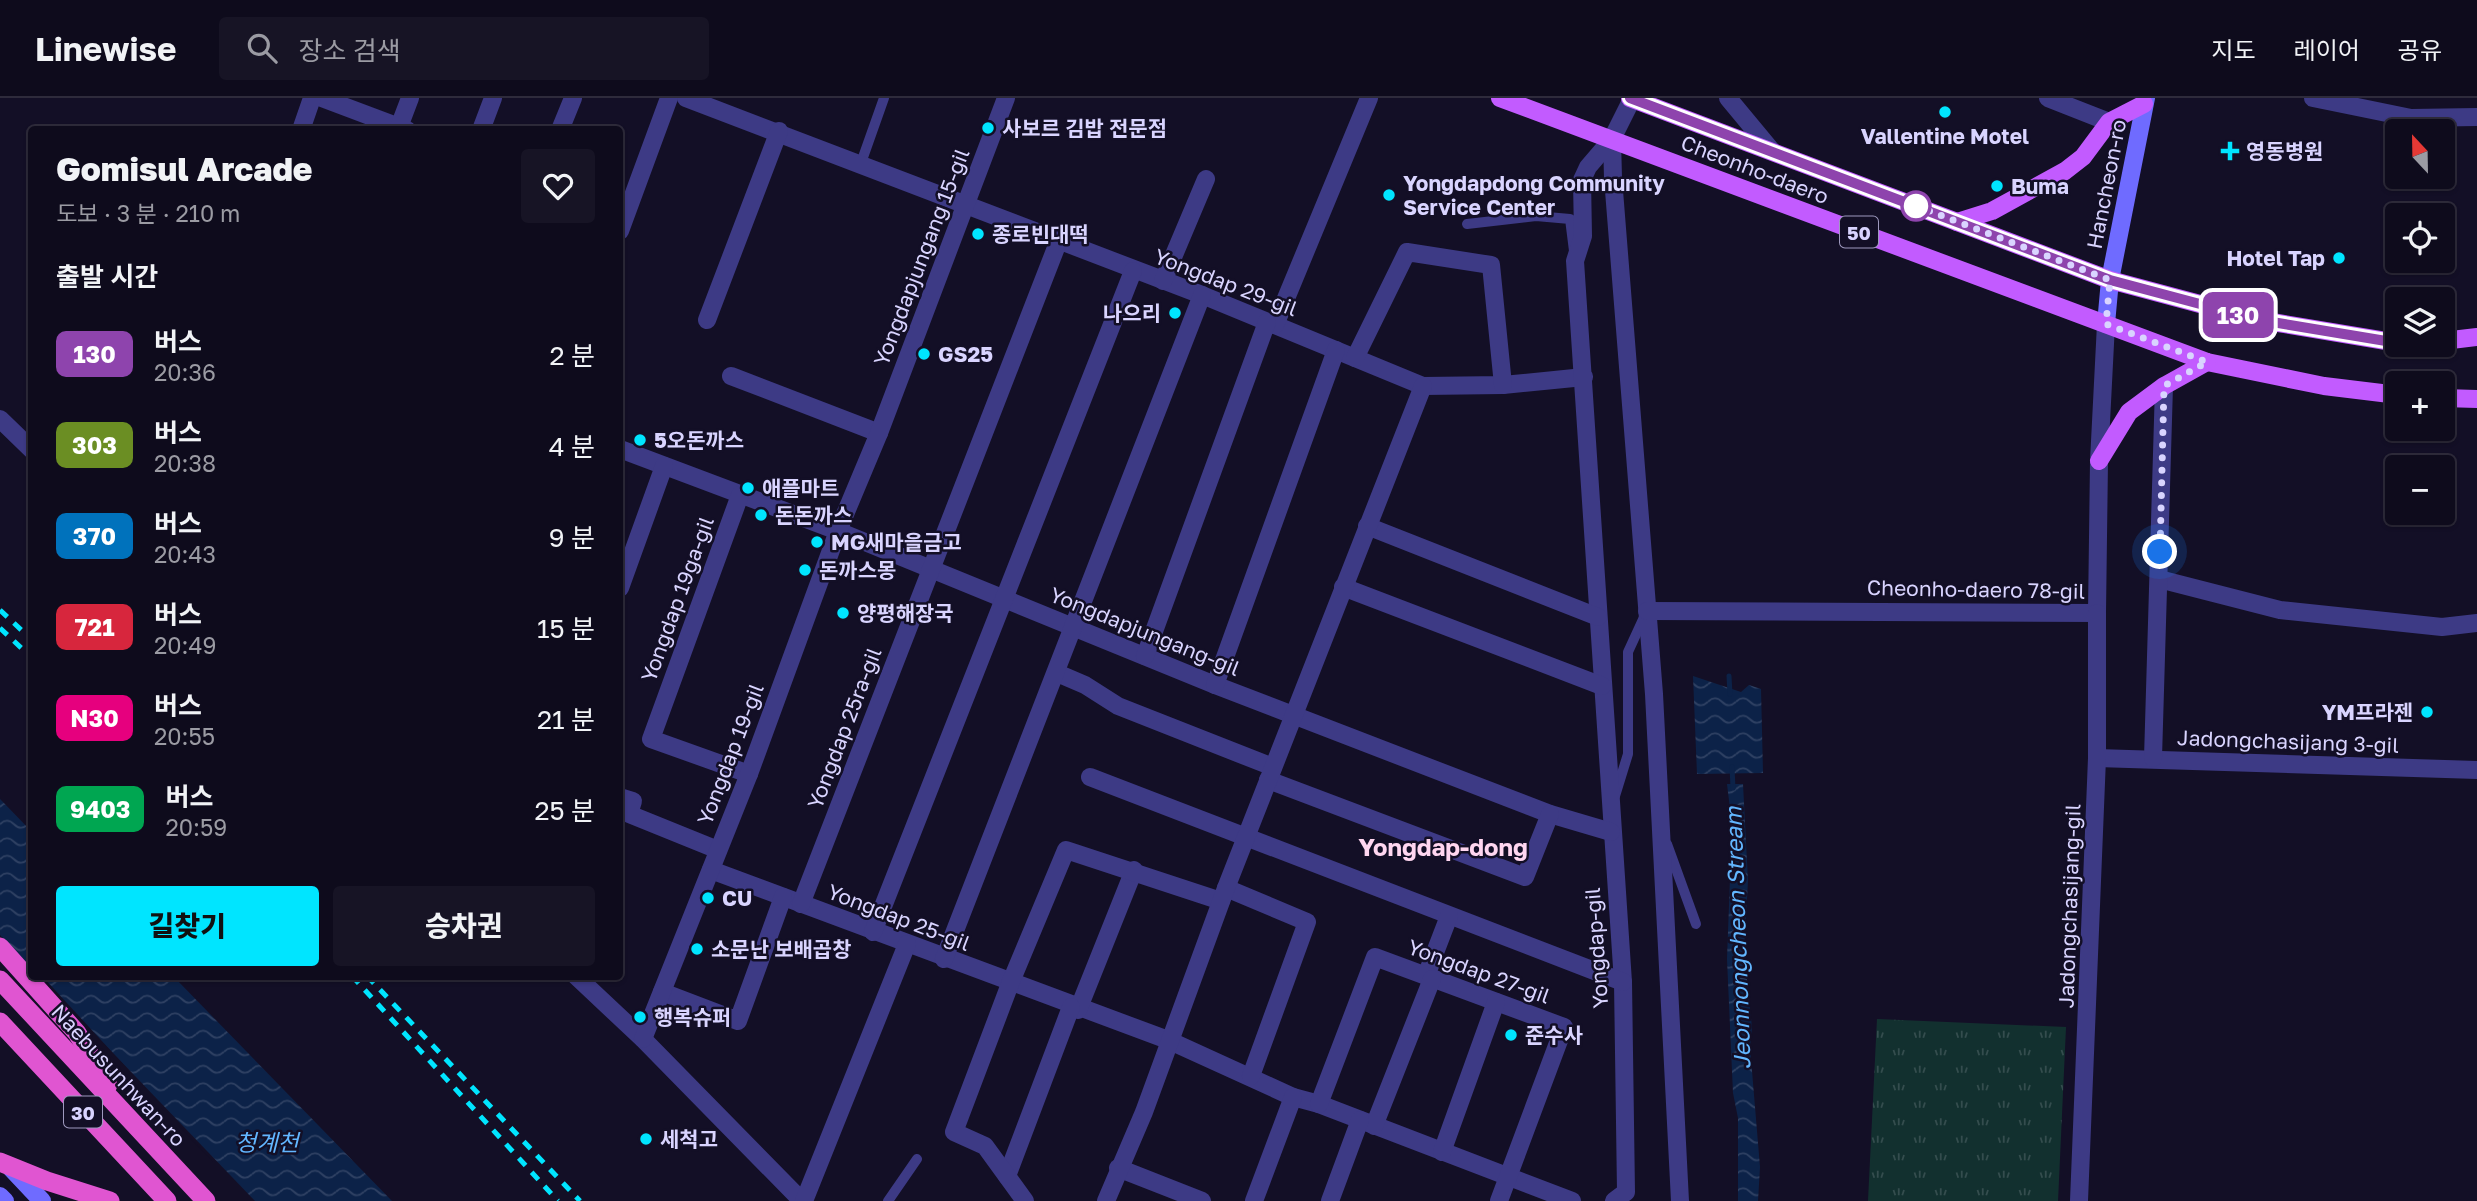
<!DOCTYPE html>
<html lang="ko">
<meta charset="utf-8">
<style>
body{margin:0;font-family:"Golos Text","Noto Sans KR",sans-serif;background:#171425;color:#f1f3f6;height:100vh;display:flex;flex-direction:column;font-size:26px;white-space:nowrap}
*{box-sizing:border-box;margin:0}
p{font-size:23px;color:#9b9ba3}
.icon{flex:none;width:38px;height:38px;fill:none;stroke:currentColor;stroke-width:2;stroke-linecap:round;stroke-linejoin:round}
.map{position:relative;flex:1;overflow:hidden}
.sheet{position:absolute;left:28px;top:28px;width:595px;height:854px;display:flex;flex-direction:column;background:#0e0b1c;border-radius:7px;box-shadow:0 2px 5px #0004,0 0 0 2px #2e2b3b}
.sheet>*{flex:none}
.badge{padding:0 14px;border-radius:10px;font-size:24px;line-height:46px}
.needle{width:46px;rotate:338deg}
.buttons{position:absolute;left:2385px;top:21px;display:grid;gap:14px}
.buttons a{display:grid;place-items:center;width:70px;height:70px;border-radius:7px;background:#0e0b1c;box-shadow:0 2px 5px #0004,0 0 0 2px #2e2b3b;font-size:35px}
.you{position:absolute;width:35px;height:35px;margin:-18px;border:5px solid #fff;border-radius:50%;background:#1a73e8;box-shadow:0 0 0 10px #1a73e833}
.map>.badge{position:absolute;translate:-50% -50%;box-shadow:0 0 0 4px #fff}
h2{padding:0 28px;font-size:26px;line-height:63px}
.round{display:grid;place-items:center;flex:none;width:74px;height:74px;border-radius:7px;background:#171425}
.headline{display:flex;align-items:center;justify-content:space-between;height:119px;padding:0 28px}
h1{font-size:33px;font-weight:800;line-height:52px}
.button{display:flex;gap:14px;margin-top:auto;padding:14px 28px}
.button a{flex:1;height:80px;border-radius:7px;background:#00e5ff;color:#111;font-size:28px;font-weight:800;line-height:80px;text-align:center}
.button a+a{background:#171425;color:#f1f3f6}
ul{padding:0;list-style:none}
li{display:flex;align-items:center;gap:21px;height:91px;padding:0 28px}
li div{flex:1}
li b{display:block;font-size:26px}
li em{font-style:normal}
li .badge{min-width:77px;font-weight:700;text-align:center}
header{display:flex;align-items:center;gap:42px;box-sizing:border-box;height:98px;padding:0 35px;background:#0e0b1c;border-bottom:2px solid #2e2b3b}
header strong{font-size:33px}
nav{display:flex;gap:38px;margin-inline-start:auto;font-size:24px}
.search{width:490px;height:63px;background:#171425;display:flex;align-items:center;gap:18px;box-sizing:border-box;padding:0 24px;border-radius:7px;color:#9b9ba3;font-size:26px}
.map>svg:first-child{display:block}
</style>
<header>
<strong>Linewise</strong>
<div class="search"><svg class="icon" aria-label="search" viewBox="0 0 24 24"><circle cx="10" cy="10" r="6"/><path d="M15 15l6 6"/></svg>장소 검색</div>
<nav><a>지도</a><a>레이어</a><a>공유</a></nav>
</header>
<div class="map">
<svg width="2477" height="1103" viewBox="0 0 2477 1103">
<defs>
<pattern id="grass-tufts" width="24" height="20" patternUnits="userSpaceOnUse" patternTransform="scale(1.75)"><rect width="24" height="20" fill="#12302f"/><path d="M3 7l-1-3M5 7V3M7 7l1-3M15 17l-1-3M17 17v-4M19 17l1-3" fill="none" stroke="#344d4e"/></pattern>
<pattern id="water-waves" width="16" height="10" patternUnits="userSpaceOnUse" patternTransform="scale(1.75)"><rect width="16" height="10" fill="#0c2248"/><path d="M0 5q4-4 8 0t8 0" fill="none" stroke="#2f4163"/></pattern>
</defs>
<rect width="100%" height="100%" fill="#130f26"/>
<polygon fill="url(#grass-tufts)" points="1877,921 2066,929 2058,1103 1868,1103"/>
<g fill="url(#water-waves)">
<polygon points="1693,578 1741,594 1749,587 1761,591 1763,675 1697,676"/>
<polygon points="1727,686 1743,686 1748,783 1744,852 1752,930 1750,949 1760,1069 1758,1103 1738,1103 1738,1020 1733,995 1727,861 1732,727"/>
<polygon points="0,701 31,733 31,870 0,837"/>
<polygon points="40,879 174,879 392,1103 255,1103"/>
</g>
<polygon fill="#130f26" points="36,878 43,879 213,1064 37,881"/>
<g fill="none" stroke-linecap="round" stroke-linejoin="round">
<g stroke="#0c2248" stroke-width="5">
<polyline points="1729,578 1730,596"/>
<polyline points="1732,669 1733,690"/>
</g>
<g stroke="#3d3a85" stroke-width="10">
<polyline points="861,65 884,0"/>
<polyline points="1467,126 1536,118 1570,121 1574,153"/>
<polyline points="1615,698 1628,656 1628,554 1645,517"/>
<polyline points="1667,746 1696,826"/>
<polyline points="888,1103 917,1061"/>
</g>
<g stroke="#3d3a85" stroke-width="18">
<polyline points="322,0 407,32"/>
<polyline points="686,0 1202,197 1423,288 1503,287 1584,279"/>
<polyline points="2048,0 2109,24"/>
<polyline points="2313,0 2411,20 2477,19"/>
<polyline points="1632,1 1612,41 1613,80 1654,596 1680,1103"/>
<polyline points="399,29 410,0"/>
<polyline points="301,32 312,0"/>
<polyline points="481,32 493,0"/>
<polyline points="560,32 573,0"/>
<polyline points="1612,41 1588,69 1582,82 1583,138 1575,163 1623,884 1626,1094 1614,1103"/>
<polyline points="620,133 669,0"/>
<polyline points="1163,183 1206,81"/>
<polyline points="707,222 779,33"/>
<polyline points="1275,227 1369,0"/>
<polyline points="1355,260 1407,154 1491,167 1503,287"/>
<polyline points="731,278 879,335"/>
<polyline points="0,321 32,352"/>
<polyline points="620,351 838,433 1215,587 1550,716 1611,734"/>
<polyline points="740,397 651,641 749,676"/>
<polyline points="1367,428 1598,519"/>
<polyline points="2159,481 2280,512 2442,529 2477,525"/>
<polyline points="1343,489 1602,588"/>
<polyline points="620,490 664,368"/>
<polyline points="1647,513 2097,515 2099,363 2106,226"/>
<polyline points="1145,558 1267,224"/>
<polyline points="1057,575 1085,587 1118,608 1273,669"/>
<polyline points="1215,587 1336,252"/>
<polyline points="2097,660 2477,672"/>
<polyline points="2153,660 2164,288"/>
<polyline points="1090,679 1623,884"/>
<polyline points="1268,682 1525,779 1550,716"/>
<polyline points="620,699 633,703 629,716 718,752"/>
<polyline points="711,772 1168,942 1293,999 1319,1006 1572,1103"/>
<polyline points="1226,790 1307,824 1251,978"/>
<polyline points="801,806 1059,142"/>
<polyline points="873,834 1133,173"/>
<polyline points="944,861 1202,197"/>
<polyline points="576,878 643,941 802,1103"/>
<polyline points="1426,878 1449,818"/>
<polyline points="662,894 738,923 783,799"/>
<polyline points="1078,912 1134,772"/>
<polyline points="643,941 749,676 838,433 879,335 1006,0"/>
<polyline points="1319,1006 1375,859 1564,929 1499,1103"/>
<polyline points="1374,1028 1432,881"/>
<polyline points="1442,1054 1496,904"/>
<polyline points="1118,1070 1202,1103"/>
<polyline points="1007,1078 1071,909"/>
<polyline points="804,1103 907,846"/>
<polyline points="1025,1103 985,1048 954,1034 1010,886 1066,752 1221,803"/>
<polyline points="1106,1103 1144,1014 1226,790 1423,288"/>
<polyline points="1254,1103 1293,999"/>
<polyline points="1330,1103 1360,1022"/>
<polyline points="2079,1103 2097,660 2097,515"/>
</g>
<polyline stroke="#3d3a85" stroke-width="18" points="1728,0 1772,53"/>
<g stroke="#6f6bff" stroke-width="18">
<polyline points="2106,226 2110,182 2146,0"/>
<polyline points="11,1070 42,1103"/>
<polyline points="0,1098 5,1103"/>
</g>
<g stroke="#c25bff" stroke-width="18">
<polyline points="1500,0 2207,264 2324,288 2398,297"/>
<polyline points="1630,0 2110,182 2260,222 2398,245"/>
<polyline points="1957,124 1992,113 2065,73 2083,59 2109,24 2144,6"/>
<polyline points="2443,243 2477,239"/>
<polyline points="2443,300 2477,301"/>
<polyline points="2099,363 2129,314 2164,288 2207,264"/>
</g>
<g stroke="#e055d1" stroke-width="19">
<polyline points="0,849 77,935 108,987"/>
<polyline points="0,882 206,1103"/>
<polyline points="0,924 167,1103"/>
</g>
<g stroke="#00e5ff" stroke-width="5" stroke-dasharray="10 9" stroke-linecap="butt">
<polyline points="0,512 32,542"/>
<polyline points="0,530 32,560"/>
<polyline points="352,878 558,1103"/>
<polyline points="367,878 580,1103"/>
</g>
<polyline stroke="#e055d1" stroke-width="19" points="0,1064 47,1083 110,1103"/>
</g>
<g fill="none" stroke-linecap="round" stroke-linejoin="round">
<g stroke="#fff" stroke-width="16">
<polyline id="line" points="1630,0 2110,182 2260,222 2398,245"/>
</g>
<use href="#line" stroke="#8e44ad" stroke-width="10"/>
<polyline stroke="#d9d4ff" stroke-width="7" stroke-dasharray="0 12.6" points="1916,108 1911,106 2110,182 2106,226 2207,264 2164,288 2160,454"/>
</g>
<g fill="#00e5ff" stroke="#130f26" stroke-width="2.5">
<circle cx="1945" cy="14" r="7"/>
<circle cx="988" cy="30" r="7"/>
<path d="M2226.5 42.5h7v7h7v7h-7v7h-7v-7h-7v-7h7z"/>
<circle cx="1997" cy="88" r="7"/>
<circle cx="1389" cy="97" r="7"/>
<circle cx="978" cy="136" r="7"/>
<circle cx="2339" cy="160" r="7"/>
<circle cx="1175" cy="215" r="7"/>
<circle cx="924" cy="256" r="7"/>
<circle cx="640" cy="342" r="7"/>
<circle cx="748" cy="390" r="7"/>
<circle cx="761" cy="417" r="7"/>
<circle cx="817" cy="444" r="7"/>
<circle cx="805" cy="472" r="7"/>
<circle cx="843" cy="515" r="7"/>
<circle cx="2427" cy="614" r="7"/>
<circle cx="708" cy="800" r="7"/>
<circle cx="697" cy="851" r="7"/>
<circle cx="640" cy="919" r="7"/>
<circle cx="1511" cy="937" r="7"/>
<circle cx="646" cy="1041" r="7"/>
</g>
<circle fill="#fff" stroke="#8e44ad" stroke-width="3.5" cx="1916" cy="108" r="14"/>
<g text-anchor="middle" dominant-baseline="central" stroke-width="5" stroke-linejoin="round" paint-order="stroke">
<g fill="#130f26" stroke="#9e99be" stroke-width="2">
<rect x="1840" y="118.5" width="38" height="31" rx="5"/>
<rect x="64" y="998.5" width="38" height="31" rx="5"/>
</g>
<g font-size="19" font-weight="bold" fill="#d9d4ff">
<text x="1859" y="134">50</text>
<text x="83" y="1014">30</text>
</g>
<g font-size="21" font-weight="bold" fill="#d9d4ff" stroke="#130f26" text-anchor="start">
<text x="1002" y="30">사보르 김밥 전문점</text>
<text x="1945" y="38" text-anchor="middle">Vallentine Motel</text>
<text x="2246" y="53">영동병원</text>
<text x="1403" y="85">Yongdapdong Community<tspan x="1403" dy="24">Service Center</tspan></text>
<text x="2011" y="88">Buma</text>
<text x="992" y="136">종로빈대떡</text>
<text x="2325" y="160" text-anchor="end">Hotel Tap</text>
<text x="1161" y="215" text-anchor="end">나으리</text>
<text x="938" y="256">GS25</text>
<text x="654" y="342">5오돈까스</text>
<text x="762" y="390">애플마트</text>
<text x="775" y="417">돈돈까스</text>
<text x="831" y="444">MG새마을금고</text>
<text x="819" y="472">돈까스몽</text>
<text x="857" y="515">양평해장국</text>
<text x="2413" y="614" text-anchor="end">YM프라젠</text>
<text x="722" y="800">CU</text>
<text x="711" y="851">소문난 보배곱창</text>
<text x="654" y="919">행복슈퍼</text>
<text x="1525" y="937">준수사</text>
<text x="660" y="1041">세척고</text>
</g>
<g font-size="21" fill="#d9d4ff" stroke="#130f26">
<text transform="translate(1755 71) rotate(21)">Cheonho-daero</text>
<text transform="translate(2106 86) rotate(-79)">Hancheon-ro</text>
<text transform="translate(921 159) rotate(-69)">Yongdapjungang 15-gil</text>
<text transform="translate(1226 184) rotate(21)">Yongdap 29-gil</text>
<text transform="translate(1976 491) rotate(1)">Cheonho-daero 78-gil</text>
<text transform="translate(677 501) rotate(-70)">Yongdap 19ga-gil</text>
<text transform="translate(1145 533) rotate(22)">Yongdapjungang-gil</text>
<text transform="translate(844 630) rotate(-69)">Yongdap 25ra-gil</text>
<text transform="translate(2288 643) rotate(2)">Jadongchasijang 3-gil</text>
<text transform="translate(730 656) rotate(-69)">Yongdap 19-gil</text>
<text transform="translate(2069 808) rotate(-88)">Jadongchasijang-gil</text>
<text transform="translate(899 819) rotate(21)">Yongdap 25-gil</text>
<text transform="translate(1596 850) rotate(-94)">Yongdap-gil</text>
<text transform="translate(1479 873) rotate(20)">Yongdap 27-gil</text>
<text transform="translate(119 977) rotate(47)">Naebusunhwan-ro</text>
</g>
<g font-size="23" font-style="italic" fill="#62b6ff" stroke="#130f26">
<text transform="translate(1737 840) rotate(-92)">Jeonnongcheon Stream</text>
<text x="267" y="1044">청계천</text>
</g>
<g font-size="24" font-weight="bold" fill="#ffd6f0" stroke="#130f26">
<text x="1443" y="748">Yongdap-dong</text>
</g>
</g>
</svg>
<div class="buttons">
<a><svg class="needle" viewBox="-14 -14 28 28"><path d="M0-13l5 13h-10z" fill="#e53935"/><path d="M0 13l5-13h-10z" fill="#9b9ba3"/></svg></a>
<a><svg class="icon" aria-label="locate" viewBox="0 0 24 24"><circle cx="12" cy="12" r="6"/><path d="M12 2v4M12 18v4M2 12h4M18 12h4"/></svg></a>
<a><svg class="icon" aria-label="layers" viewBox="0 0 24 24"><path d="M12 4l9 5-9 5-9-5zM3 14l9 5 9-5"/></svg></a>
<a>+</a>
<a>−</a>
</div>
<div class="you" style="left:2160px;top:454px"></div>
<b class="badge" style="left:2238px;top:217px;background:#8e44ad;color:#fff">130</b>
<section class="sheet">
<div class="headline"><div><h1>Gomisul Arcade</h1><p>도보 · 3 분 · 210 m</p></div><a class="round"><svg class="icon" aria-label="heart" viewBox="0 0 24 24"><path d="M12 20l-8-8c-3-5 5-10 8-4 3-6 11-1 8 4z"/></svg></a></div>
<h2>출발 시간</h2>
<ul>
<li><span class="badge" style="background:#8e44ad;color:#fff">130</span><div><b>버스</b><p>20:36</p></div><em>2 분</em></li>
<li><span class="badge" style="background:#6b8e23;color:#fff">303</span><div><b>버스</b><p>20:38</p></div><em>4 분</em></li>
<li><span class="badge" style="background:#0072bc;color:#fff">370</span><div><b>버스</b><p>20:43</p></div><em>9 분</em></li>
<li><span class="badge" style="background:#d7263d;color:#fff">721</span><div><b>버스</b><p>20:49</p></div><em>15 분</em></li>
<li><span class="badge" style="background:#e6007e;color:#fff">N30</span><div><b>버스</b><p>20:55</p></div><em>21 분</em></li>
<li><span class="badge" style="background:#00a651;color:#fff">9403</span><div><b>버스</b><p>20:59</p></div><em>25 분</em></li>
</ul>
<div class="button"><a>길찾기</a><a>승차권</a></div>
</section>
</div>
